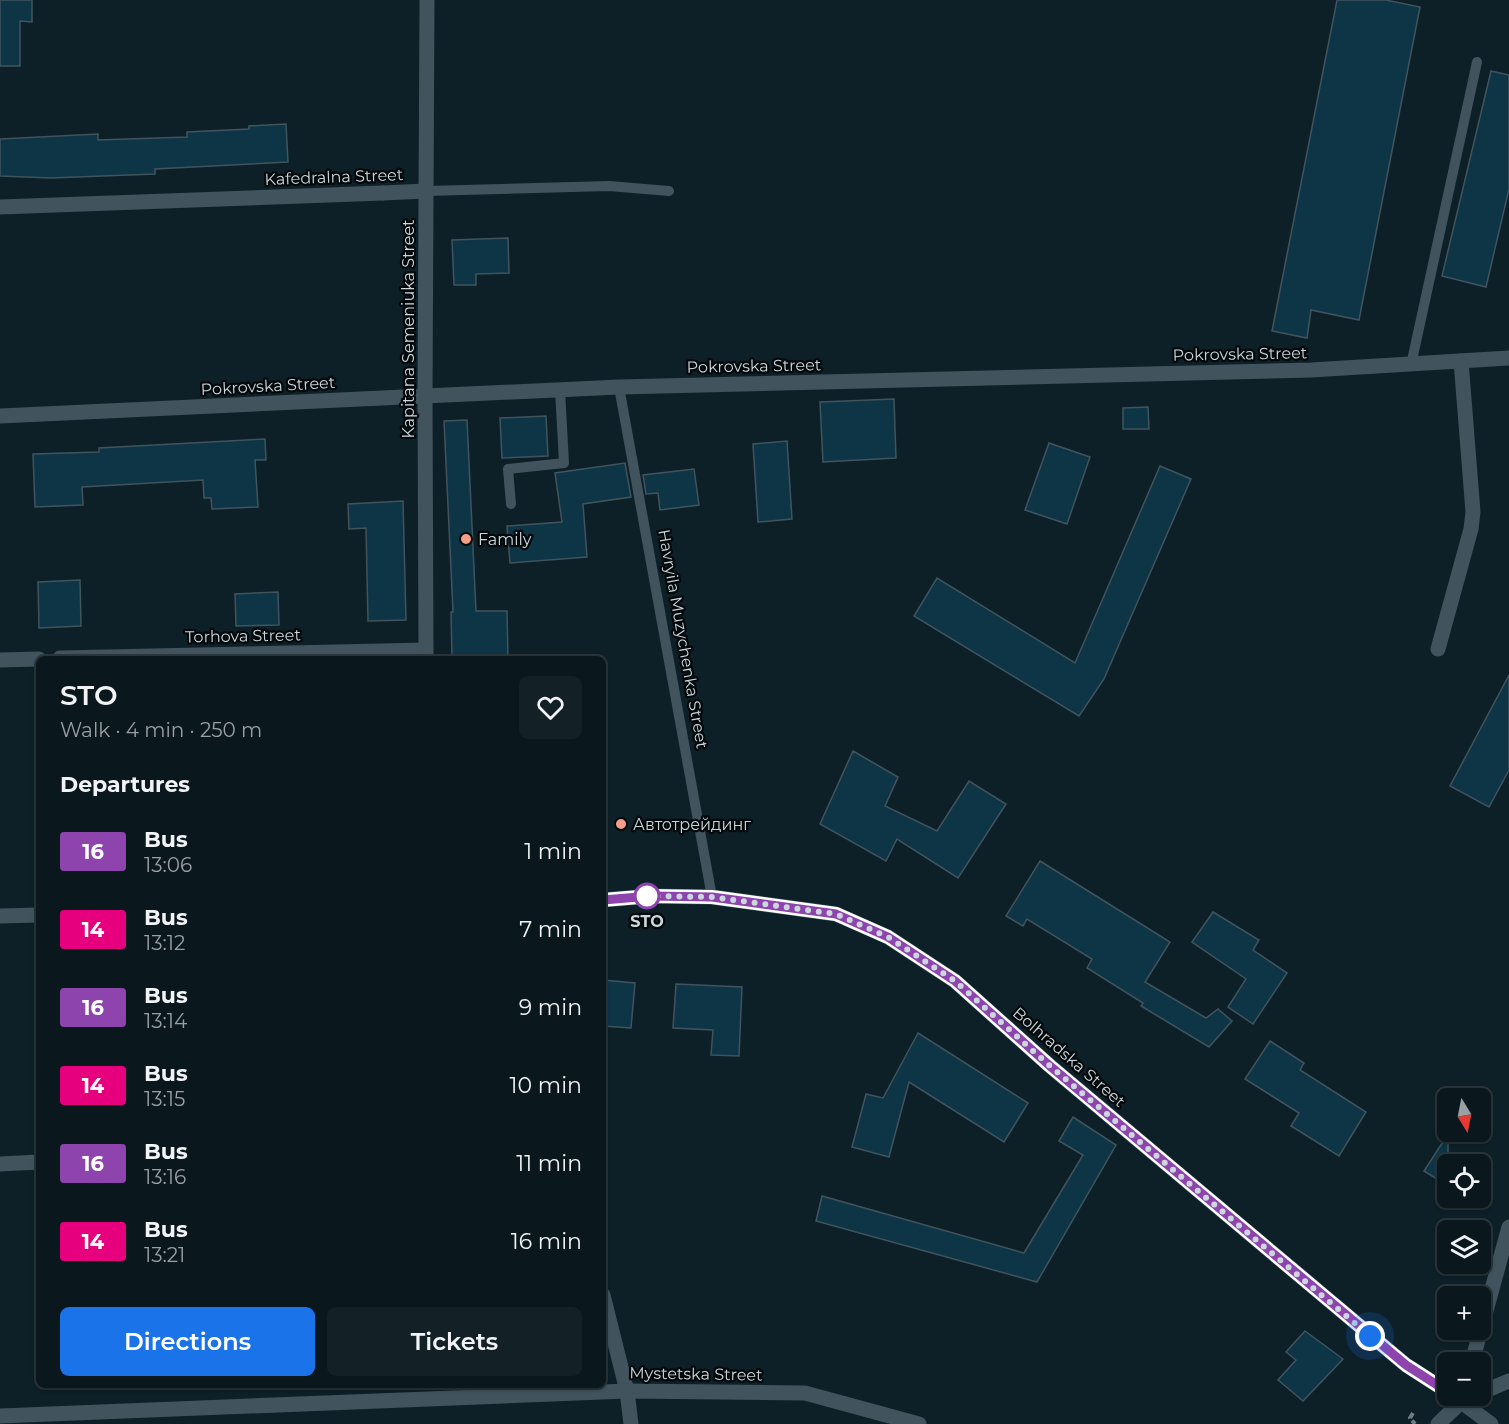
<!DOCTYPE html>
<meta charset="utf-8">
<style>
body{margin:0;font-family:Montserrat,sans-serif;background:#132026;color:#f1f3f6;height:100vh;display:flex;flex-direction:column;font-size:22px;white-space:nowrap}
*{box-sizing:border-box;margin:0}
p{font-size:20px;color:#999fa4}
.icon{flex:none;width:33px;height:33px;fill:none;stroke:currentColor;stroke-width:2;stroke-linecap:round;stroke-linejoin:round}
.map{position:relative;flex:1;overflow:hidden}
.drawer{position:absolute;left:36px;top:656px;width:570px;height:732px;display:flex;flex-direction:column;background:#0a171d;border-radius:9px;box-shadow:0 2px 4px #0004,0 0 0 2px #2a363b}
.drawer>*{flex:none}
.badge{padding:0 12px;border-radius:4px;font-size:21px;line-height:39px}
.needle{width:39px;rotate:170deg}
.tools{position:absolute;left:1437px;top:1088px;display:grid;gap:12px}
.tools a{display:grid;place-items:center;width:54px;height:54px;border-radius:9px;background:#0a171d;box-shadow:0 2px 4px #0004,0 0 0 2px #2a363b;font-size:30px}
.you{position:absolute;width:30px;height:30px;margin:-15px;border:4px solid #fff;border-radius:50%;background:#1a73e8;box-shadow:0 0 0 9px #1a73e833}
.map>.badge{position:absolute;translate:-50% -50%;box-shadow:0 0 0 3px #fff}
h2{padding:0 24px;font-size:22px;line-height:54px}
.round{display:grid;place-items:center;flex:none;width:63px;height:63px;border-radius:9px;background:#132026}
.summary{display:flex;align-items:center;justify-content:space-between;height:102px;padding:0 24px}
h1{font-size:28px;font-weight:600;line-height:45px}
.action{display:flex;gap:12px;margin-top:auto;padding:12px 24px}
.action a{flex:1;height:69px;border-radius:9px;background:#1a73e8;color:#fff;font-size:24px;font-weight:600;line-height:69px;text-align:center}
.action a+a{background:#132026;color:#f1f3f6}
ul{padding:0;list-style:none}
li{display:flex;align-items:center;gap:18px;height:78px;padding:0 24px}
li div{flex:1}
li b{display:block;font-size:22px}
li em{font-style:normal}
li .badge{min-width:66px;font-weight:700;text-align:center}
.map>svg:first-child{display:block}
</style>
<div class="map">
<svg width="1509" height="1424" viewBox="0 0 1509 1424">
<rect width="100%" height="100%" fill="#0d1f27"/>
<g fill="#0d3546" stroke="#41545d" stroke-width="1.5">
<polygon points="0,0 32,0 32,22 20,21 20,66 0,66"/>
<polygon points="1337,0 1386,0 1420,7 1359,320 1311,310 1307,338 1272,331"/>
<polygon points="1491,71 1509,75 1509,189 1486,287 1442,276"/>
<polygon points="286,124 288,162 155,169 155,174 51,178 0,176 0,139 98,134 98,140 187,137 187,132 249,129 249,126"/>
<polygon points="508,238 509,273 476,274 476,285 454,285 452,240"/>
<polygon points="894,399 896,458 823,462 820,402"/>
<polygon points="1148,407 1149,429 1123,429 1123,408"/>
<polygon points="546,416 548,456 502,458 500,418"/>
<polygon points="467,420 476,611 507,611 508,658 452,658 451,612 453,612 444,421"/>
<polygon points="265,439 266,460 255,460 258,507 212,509 211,498 204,498 203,480 82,487 83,505 35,507 33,454 99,452 99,448"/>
<polygon points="787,441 792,519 758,522 753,444"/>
<polygon points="1049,443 1090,457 1067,524 1025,510"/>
<polygon points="625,463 631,497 583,504 587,557 510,563 507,526 562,522 555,473"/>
<polygon points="1160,466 1191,479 1104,679 1079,716 914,616 937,578 1075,663"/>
<polygon points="694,469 699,505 660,510 658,493 646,494 643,475"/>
<polygon points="403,501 406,620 368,621 366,528 349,529 348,504"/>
<polygon points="80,580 81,626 39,628 38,582"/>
<polygon points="278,592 279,625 236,626 235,594"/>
<polygon points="1509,675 1509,770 1489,807 1450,786"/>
<polygon points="853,751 898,777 885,806 937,831 969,781 1006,804 958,878 897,839 886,861 820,824"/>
<polygon points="1040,861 1170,942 1145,982 1206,1018 1218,1009 1232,1021 1209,1047 1141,1006 1143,1003 1087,968 1092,959 1027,919 1023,926 1006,916"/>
<polygon points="1213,912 1259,940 1253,950 1287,973 1253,1024 1228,1007 1246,979 1192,942"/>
<polygon points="603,980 635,983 631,1028 603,1026"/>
<polygon points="676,984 742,987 739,1056 711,1055 713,1030 673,1028"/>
<polygon points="918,1033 1028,1103 1004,1142 909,1082 889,1157 852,1147 866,1094 883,1098"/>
<polygon points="1270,1041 1304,1063 1300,1070 1366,1112 1339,1156 1291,1126 1299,1113 1245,1079"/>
<polygon points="1073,1117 1116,1145 1037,1282 816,1221 822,1196 1024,1253 1083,1155 1059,1141"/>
<polygon points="1448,1134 1448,1186 1424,1171"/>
<polygon points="1305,1331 1343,1359 1303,1401 1278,1380 1296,1360 1286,1352"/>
</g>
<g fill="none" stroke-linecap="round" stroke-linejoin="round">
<polyline stroke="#6e7c83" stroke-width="4" stroke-dasharray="6 3" stroke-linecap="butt" points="1413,1413 1410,1418 1415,1424"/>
<g stroke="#41535d" stroke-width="10">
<polyline points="426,191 609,186 669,191"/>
<polyline points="1411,365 1477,62"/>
<polyline points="619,387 712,897"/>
<polyline points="511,504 508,469 564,463 560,390"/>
</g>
<polyline stroke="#41535d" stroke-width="15" points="383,193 426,191"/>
<g stroke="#41535d" stroke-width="15">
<polyline points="427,0 425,396 619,387 1311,370 1509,358"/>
<polyline points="0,207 383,193"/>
<polyline points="1438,649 1471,529 1473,512 1461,361"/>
<polyline points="60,658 426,650"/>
<polyline points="0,660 39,659"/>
<polyline points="603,1295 627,1391 631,1424"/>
<polyline points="1472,1362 1509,1227"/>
<polyline points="1480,1393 1509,1381"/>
<polyline points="0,1416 627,1391 805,1393 919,1424"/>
</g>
<g stroke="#41535d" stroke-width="15">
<polyline points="0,416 425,396 426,658"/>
<polyline points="1438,1424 1462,1401"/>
</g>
<g stroke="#41535d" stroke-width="15">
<polyline points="603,900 651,896 712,897 836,914 888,937 955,981 1050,1066 1406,1365 1448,1392"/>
<polyline points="0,916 39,915"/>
<polyline points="0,1164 39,1162"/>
<polyline points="1452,1395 1491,1424"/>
</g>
</g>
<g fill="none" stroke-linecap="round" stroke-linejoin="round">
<g stroke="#fff" stroke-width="14">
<polyline id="line" points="603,900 651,896 712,897 836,914 888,937 955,981 1050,1066 1406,1365 1448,1392"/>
</g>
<use href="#line" stroke="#8e44ad" stroke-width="9"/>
<polyline stroke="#ccd7dd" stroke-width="6" stroke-dasharray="0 10.8" points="647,896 712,897 836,914 888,937 955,981 1050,1066 1370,1336"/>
</g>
<g fill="#f49e88" stroke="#03080b" stroke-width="2">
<circle cx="466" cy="539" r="6"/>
<circle cx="621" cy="824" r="6"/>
</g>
<circle fill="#fff" stroke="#8e44ad" stroke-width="3" cx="647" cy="896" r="12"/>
<g text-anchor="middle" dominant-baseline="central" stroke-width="4.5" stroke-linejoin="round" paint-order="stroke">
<g font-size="16" fill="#ccd7dd" stroke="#03080b">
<text transform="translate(334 177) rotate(-2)">Kafedralna Street</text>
<text transform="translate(408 329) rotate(-90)">Kapitana Semeniuka Street</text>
<text transform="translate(1240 354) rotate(-1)">Pokrovska Street</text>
<text transform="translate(754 366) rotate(-1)">Pokrovska Street</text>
<text transform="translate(268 386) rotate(-3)">Pokrovska Street</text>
<text transform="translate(243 636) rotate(-1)">Torhova Street</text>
<text transform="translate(683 639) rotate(80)">Havryila Muzychenka Street</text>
<text transform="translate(1069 1057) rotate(41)">Bolhradska Street</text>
<text transform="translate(696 1374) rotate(1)">Mystetska Street</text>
</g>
<g font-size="16" fill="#ccd7dd" stroke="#03080b" text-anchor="start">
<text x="478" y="539">Family</text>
<text x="633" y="824">Автотрейдинг</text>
</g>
<g font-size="16" font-weight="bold" fill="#ccd7dd" stroke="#03080b">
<text x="647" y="921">STO</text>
</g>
</g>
</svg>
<div class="tools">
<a><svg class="needle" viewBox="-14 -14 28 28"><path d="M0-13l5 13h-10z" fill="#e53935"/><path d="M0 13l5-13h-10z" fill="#999fa4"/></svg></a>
<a><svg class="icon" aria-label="locate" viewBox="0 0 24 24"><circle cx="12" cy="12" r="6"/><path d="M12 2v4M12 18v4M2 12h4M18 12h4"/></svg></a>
<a><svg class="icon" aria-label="layers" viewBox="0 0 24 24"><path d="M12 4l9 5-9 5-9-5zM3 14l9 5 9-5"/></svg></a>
<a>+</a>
<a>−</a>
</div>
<div class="you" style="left:1370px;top:1336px"></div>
<section class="drawer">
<div class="summary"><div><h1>STO</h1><p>Walk · 4 min · 250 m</p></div><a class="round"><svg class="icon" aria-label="heart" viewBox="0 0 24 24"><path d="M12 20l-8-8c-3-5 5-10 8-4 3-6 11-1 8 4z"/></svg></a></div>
<h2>Departures</h2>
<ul>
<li><span class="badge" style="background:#8e44ad;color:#fff">16</span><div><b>Bus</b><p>13:06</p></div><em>1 min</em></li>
<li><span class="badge" style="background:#e6007e;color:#fff">14</span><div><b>Bus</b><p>13:12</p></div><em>7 min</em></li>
<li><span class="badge" style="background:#8e44ad;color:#fff">16</span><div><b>Bus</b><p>13:14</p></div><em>9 min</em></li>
<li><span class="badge" style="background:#e6007e;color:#fff">14</span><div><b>Bus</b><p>13:15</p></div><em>10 min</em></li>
<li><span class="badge" style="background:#8e44ad;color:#fff">16</span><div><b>Bus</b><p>13:16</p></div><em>11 min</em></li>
<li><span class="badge" style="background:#e6007e;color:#fff">14</span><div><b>Bus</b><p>13:21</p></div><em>16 min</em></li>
</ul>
<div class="action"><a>Directions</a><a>Tickets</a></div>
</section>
</div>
